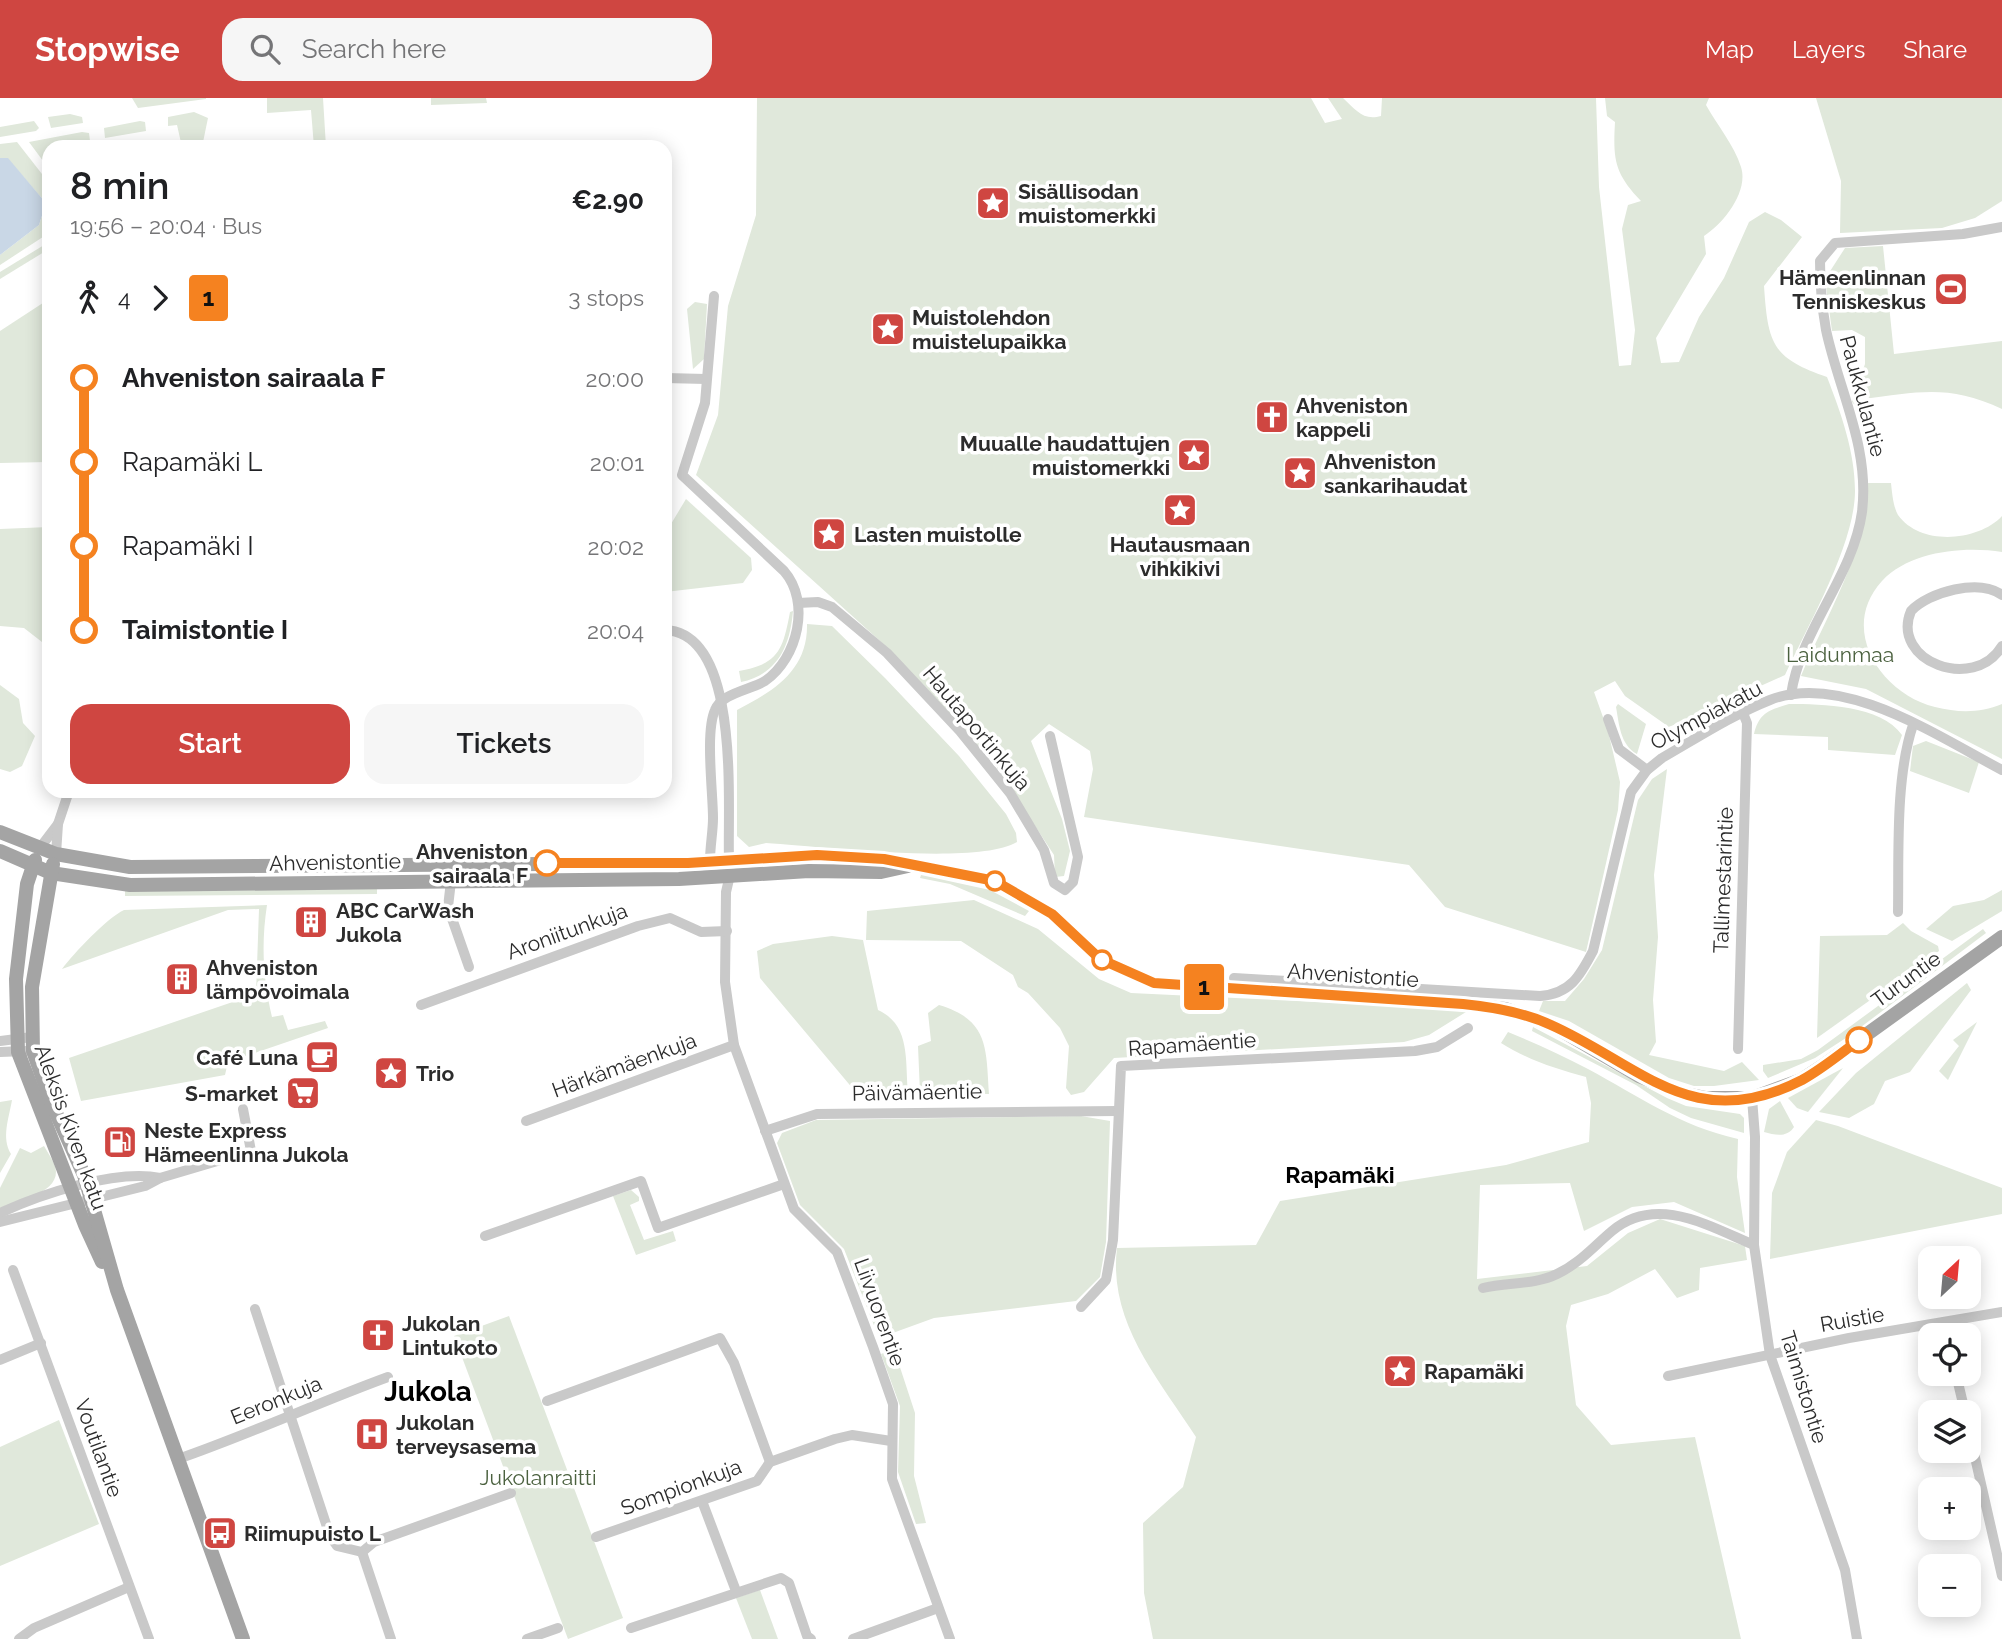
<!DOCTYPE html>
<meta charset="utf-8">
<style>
body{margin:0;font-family:Raleway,sans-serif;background:#f6f6f6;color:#202124;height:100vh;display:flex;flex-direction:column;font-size:26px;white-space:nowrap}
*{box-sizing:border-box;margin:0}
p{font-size:23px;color:#757577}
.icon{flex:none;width:38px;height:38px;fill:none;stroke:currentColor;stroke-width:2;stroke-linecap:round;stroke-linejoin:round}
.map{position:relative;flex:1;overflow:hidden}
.sheet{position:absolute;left:42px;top:42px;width:630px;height:658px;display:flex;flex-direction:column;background:#fff;border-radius:21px;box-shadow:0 4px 18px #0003}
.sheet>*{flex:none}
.badge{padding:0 14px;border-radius:5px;font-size:24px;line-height:46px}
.needle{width:46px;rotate:26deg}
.tools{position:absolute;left:1918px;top:1148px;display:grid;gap:14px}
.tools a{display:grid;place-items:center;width:63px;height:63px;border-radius:14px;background:#fff;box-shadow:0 4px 18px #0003;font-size:35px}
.map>.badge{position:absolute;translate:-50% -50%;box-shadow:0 0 0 4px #fff}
.legs{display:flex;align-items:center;gap:10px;height:77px;padding:0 28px;font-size:23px}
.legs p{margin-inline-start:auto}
.headline{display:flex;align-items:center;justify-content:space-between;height:119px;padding:0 28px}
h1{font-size:38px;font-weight:600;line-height:52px}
.button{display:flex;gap:14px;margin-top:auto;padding:14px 28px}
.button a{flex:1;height:80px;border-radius:21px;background:#cf4641;color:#fff;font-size:28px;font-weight:600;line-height:80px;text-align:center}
.button a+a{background:#f6f6f6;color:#202124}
ul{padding:0 28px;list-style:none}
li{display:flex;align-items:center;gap:24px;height:84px;font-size:26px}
li i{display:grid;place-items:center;width:10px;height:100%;margin:0 9px;background:currentColor}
li i::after{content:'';width:18px;height:18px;margin:-9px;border:5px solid;border-radius:50%;background:#fff}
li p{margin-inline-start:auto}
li:first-child i{background:linear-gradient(#0000 50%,currentColor 0)}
li:last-child i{background:linear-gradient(currentColor 50%,#0000 0)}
header{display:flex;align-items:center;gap:42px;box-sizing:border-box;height:98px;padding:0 35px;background:#cf4641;color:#fff}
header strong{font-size:33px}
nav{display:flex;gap:38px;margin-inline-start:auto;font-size:24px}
.search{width:490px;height:63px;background:#f6f6f6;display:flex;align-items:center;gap:18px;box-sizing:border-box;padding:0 24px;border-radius:21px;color:#757577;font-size:26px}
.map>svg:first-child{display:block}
</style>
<header>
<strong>Stopwise</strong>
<div class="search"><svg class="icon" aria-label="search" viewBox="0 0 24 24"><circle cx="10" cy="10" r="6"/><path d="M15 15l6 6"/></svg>Search here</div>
<nav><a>Map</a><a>Layers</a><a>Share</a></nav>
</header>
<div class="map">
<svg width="2002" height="1541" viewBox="0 0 2002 1541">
<rect width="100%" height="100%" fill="#fff"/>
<g fill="#e0e8db">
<polygon points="132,0 206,0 206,1 138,10"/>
<polygon points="267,0 323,0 326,49 314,49 311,12 267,15"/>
<polygon points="431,0 486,0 487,5 431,7"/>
<path d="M757,0H1311L1325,25L1342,21L1328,0H1343C1356,12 1363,23 1381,18L1382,0H1596L1599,89L1619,268L1631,267L1635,232L1622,131L1628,107L1641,103C1614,75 1613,61 1615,24L1607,18L1605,0H1709L1706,7C1717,27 1734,47 1741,69C1749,94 1723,126 1704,138L1706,156L1656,240L1661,265L1679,264L1699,219L1724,180L1749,124L1765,114L1781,122L1802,139L1764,188C1768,246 1772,260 1827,279C1841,315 1855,354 1855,393C1855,446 1808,527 1785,577L1669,629L1625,598L1615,583L1594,594L1608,633L1620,684L1618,712L1586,854L1445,809L1409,767L1084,719L1093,671L1090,653L1049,626L1031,643L1062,721L1070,753L1064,778L1055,779L1054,757L994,665L890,552L696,377L718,317L728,208L756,117Z"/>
<polygon points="1816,0 2002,0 2002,103 1975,120 1942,130 1840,135 1841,83"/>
<polygon points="194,14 208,20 202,49 182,49 177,27 168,28 168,19"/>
<polygon points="70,16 82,19 83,25 51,30 48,19"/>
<polygon points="34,23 39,30 36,33 0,39 0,29"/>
<polygon points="140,23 145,24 146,33 105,40 104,30"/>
<polygon points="82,34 89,35 90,43 71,49 49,49 49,71 29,44"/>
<polygon points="17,44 49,85 49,135 0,167 0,157 39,127 46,105 8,61 0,60 0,46"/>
<polygon points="49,144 49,151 0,181 0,174"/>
<path d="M1883,148L1894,256L2002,243V311C1949,286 1919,294 1863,301L1858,310L1852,304L1865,266V239L1852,232L1832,233L1825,181L1845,150Z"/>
<polygon points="49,201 49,364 0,365 0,233"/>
<polygon points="695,204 707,206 704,261 693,271 687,211"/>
<path d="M1867,385H1891C1892,394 1893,408 1898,417C1921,449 1979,443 2002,418V454C1964,448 1910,453 1882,483C1838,531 1881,596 1935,609C1959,615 1980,615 2002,606V661L1866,591L1801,578C1825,520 1870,447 1867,385Z"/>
<polygon points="686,401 751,460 752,472 743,485 665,494 665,436"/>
<polygon points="49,429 49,558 42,544 24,530 0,528 0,431"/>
<path d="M793,513C790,548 778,576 741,584L739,573C779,566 783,551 790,514Z"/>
<path d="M807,526L832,528L885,580L959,658L1006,716L1016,735L1017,744C977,768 818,748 766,745L749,749L737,738V612C774,593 808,572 807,526Z"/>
<polygon points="0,587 19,601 23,625 35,638 22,668 10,674 0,671"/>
<path d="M1618,606L1646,626L1637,656C1620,647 1619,625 1616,609Z"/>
<path d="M1789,606C1822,606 1881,607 1902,637L1895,657L1828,652V639L1754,636C1759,615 1769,612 1789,606Z"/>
<polygon points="1926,643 1979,664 1969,695 1910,673 1913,648"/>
<polygon points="1667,671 1654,777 1658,839 1653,902 1656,944 1649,957 1724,973 1742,964 1759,982 1714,988 1694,988 1669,980 1569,923 1539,913 1543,903 1565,903 1584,881 1602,852 1638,702 1652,681"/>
<polygon points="921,777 990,792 1029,813 1025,818 950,786 920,780"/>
<polygon points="377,791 377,796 125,798 125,793"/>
<polygon points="2002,792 2002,813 1952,843 1926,831 1953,808 1984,802"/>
<polygon points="974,802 1038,831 1099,881 1131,895 1424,909 1466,914 1429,937 1404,944 1114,960 1084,994 1071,997 1066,990 1069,948 1060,930 1028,895 1018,889 1013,877 961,843 866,842 867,813"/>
<path d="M267,807C261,846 263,881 272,919L283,917L288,932L325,923L328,930L228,964L225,977L81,1003L69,960L256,896L259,811L228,812L62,871C74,855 107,820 124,812Z"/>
<polygon points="1903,825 1911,833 1938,848 1939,853 1817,940 1820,838 1887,837"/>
<polygon points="1983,831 1986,835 1849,938 1815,960 1768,980 1763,973 1763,967 1801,961 1818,952"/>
<path d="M832,838L863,842L878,912C911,927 905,963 908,996L859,998L760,880L757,853L773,846Z"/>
<polygon points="1967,885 1971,892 1910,974 1885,983 1874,1006 1849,1020 1819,1014 1856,975"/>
<path d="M939,907C989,922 986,950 989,996L920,995L918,948L931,943L928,915Z"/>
<polygon points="1977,924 1948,982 1939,973 1959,948 1953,942"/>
<polygon points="1533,929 1667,1000 1686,1008 1740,1016 1744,1020 1744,1035 1691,1020 1670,1010 1636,987 1532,933"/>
<path d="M1508,934C1535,945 1562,957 1588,971C1638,998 1680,1028 1738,1041L1737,1079L1745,1135L1674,1104L1632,1109L1584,1133L1570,1085L1480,1087L1477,1181L1587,1168L1628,1135L1660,1121L1745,1148L1747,1162L1700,1170L1699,1192L1677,1200L1655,1171L1608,1196L1571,1207L1566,1228L1576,1307L1611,1347L1695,1339L1741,1541H1153L1144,1495L1143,1425L1183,1389L1196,1339C1158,1280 1108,1224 1117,1150L1256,1147L1280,1103L1506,1067L1589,1044L1591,1005L1586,979C1556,971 1528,962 1501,945Z"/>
<polygon points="1843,970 1808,1014 1797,1010 1788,1000"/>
<path d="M12,1002C9,1020 1,1040 11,1056L0,1075V1004Z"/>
<path d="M1780,1003L1794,1029C1787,1040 1775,1037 1764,1034L1769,1011Z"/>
<polygon points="1081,1018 1110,1023 1106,1144 1100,1179 1076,1203 934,1220 879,1240 844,1151 800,1107 777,1045 782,1035 816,1022"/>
<polygon points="1816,1022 1838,1028 2002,1090 2002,1116 1770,1161 1772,1095 1787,1054"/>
<path d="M44,1048C48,1055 56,1066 56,1074C56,1096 16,1103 0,1110V1090L20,1050L31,1055Z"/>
<polygon points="631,1092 639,1099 639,1103 630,1107 644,1142 673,1133 676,1143 636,1157 613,1098"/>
<polygon points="509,1218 623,1520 568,1541 454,1238"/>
<polygon points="894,1251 915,1315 914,1378 926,1425 916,1426 898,1374 900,1308 881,1256"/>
<polygon points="59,1322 99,1426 0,1468 0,1349"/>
<polygon points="760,1492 778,1541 752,1541 736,1500"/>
</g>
<polygon fill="#c9d7e6" points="0,60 8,60 46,105 39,127 0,157"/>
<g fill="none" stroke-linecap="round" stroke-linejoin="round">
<g stroke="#c9c9c9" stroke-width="10">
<polyline points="665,280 706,281"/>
<path d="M2002,497C1979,480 1929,494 1911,513C1890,563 1974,595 2002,548"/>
<polyline points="798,505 818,504 832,509 887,555 960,633 1010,695 1044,752 1054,785 1065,792 1073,784 1078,759 1050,638"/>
<path d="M665,532C742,535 727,710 729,761"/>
<path d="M1791,597C1800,532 1853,479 1862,414C1870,349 1839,293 1826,232C1822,209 1820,186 1820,163L1835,145L1963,136L2002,129"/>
<polyline points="1608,621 1619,651 1647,672"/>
<polyline points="39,751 58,726"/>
<polyline points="56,756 58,726 69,693"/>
<path d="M710,763C710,748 713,734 713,720C713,694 705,634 715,612C722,595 750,592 765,583C798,560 811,504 784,473L682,377L705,305L714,198"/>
<polyline points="453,766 448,809 469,869"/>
<polyline points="730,777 726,794 725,884 734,947 794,1111 837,1154 873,1249 893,1306 892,1381 950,1541"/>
<path d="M1898,814C1899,758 1895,680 1913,627"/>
<path d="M1234,880L1540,898C1570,896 1580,878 1593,853L1631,694L1647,672L1662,660C1697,640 1732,617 1770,602C1842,573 1939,639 2002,672"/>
<polyline points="421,907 638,828 670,820 701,834 727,833"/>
<polyline points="0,943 32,939"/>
<polyline points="1738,951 1747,625 1743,615"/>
<polyline points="0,954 25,953"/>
<polyline points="1752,1000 1755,1039 1754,1147 1770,1257 1845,1472 1857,1541"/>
<polyline points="526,1023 734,947"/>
<polyline points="765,1033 817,1016 1117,1013"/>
<path d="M0,1115C41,1096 116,1071 160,1080"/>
<polyline points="0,1124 145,1088 160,1080 251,1053 243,1011"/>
<polyline points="485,1138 641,1083 658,1130 784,1086"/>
<polyline points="13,1172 149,1541"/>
<path d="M1483,1190C1507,1184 1535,1187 1557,1176C1580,1165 1593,1149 1612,1133C1656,1096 1709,1128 1754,1147"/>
<polyline points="1081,1209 1106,1182 1113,1142 1121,968 1415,953 1437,949 1468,930"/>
<polyline points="255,1211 330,1438 337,1448 362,1454 374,1444 511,1395"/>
<polyline points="0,1262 41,1245"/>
<polyline points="1956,1276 1965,1314"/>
<polyline points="1668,1278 1849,1240 2002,1214"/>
<polyline points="547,1303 720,1240 734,1265 770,1364"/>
<polyline points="1969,1333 2002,1478"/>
<path d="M178,1361C250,1336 317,1305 388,1279"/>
<polyline points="702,1403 736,1493"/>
<polyline points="596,1439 757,1383 770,1364 835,1341 852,1337 891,1343"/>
<polyline points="362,1454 391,1541"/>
<polyline points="631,1530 781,1480 789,1485 807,1538 811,1541"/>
<polyline points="19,1541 34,1530 129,1489"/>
<polyline points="527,1541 558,1530"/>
<polyline points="853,1541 938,1510"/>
</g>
<g stroke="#a4a4a4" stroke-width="14">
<polyline points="0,734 56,756 130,769 688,765 817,757 884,761 995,783 1052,816 1100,861 1154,885 1463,906 1505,911 1552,927 1639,978 1681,995 1706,1000 1752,1000 1801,982 1827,965 2002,839"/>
<polyline points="0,753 51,775 130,787 679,781 809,773 881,774 908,768"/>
<polyline points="35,762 27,786 16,881 18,954 85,1127 102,1164"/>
<polyline points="53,766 32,889 33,953 51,1004 84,1077 117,1192 243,1541"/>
</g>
</g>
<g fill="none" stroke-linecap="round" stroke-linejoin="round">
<g stroke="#fff" stroke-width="16">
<path id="line-1" d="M547,765H688L817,757L884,761L995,783L1052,816L1100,861L1154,885L1463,906C1493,909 1523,914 1551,927C1641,967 1693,1038 1802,982C1822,971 1840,956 1859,942"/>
</g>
<use href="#line-1" stroke="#f58220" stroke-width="10"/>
</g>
<defs>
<g id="sight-square" transform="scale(1.75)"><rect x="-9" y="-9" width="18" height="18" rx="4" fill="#cf4641" stroke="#fff"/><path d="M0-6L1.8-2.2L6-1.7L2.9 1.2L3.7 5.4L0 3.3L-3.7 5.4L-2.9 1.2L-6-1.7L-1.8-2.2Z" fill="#fff"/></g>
<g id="stadium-square" transform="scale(1.75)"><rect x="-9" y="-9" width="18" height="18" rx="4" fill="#cf4641" stroke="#fff"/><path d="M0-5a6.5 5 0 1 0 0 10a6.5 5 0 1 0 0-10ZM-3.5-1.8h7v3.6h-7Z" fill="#fff"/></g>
<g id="church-square" transform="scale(1.75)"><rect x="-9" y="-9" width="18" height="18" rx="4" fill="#cf4641" stroke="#fff"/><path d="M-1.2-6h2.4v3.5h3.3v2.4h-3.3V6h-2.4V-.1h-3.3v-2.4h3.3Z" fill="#fff"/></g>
<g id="building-square" transform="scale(1.75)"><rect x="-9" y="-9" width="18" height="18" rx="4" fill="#cf4641" stroke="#fff"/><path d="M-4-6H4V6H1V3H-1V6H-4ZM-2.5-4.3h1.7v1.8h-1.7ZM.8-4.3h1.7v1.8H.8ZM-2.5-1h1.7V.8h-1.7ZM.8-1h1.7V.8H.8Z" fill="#fff"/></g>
<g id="cafe-square" transform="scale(1.75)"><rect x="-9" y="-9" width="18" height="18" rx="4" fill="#cf4641" stroke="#fff"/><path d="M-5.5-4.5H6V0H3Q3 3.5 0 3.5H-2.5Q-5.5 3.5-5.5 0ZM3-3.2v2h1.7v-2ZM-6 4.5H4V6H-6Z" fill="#fff"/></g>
<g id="supermarket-square" transform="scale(1.75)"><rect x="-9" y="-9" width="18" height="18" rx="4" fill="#cf4641" stroke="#fff"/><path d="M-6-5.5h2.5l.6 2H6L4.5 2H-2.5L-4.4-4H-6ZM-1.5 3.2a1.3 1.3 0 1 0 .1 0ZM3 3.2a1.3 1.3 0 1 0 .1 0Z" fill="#fff"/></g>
<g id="fuel-square" transform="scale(1.75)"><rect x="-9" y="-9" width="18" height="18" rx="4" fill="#cf4641" stroke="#fff"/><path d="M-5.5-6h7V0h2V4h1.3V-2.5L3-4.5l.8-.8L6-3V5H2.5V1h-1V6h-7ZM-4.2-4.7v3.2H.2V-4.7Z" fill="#fff"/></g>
<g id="hospital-square" transform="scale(1.75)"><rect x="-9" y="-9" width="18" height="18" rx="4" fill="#cf4641" stroke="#fff"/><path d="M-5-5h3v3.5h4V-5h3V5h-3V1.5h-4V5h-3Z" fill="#fff"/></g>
<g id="bus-square" transform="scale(1.75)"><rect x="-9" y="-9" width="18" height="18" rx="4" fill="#cf4641" stroke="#fff"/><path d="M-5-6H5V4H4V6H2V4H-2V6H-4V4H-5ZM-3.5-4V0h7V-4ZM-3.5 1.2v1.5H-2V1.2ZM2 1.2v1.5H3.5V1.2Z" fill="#fff"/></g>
</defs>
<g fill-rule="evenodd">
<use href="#sight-square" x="993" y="105"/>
<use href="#stadium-square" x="1951" y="191"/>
<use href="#sight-square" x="888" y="231"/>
<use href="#church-square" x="1272" y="319"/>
<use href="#sight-square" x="1194" y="357"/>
<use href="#sight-square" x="1300" y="375"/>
<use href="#sight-square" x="1180" y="412"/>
<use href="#sight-square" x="829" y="436"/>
<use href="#building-square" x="311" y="824"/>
<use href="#building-square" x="182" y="881"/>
<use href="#cafe-square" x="322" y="959"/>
<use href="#sight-square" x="391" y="975"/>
<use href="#supermarket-square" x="303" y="995"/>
<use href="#fuel-square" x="120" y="1044"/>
<use href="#church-square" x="378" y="1237"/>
<use href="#sight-square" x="1400" y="1273"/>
<use href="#hospital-square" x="372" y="1336"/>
<use href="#bus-square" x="220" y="1435"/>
</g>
<g fill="#fff" stroke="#f58220" stroke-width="3.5">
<circle cx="547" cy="765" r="12"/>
<circle cx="995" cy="783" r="9"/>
<circle cx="1102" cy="862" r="9"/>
<circle cx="1859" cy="942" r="12"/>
</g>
<g text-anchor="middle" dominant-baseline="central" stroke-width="7" stroke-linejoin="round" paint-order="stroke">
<g font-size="21" font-weight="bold" fill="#2c2c2c" stroke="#fff" text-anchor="start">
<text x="1018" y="93">Sisällisodan<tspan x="1018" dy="24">muistomerkki</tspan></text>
<text x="1926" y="179" text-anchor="end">Hämeenlinnan<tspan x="1926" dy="24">Tenniskeskus</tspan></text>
<text x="912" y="219">Muistolehdon<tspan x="912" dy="24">muistelupaikka</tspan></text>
<text x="1296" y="307">Ahveniston<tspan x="1296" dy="24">kappeli</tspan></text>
<text x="1170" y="345" text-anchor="end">Muualle haudattujen<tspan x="1170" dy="24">muistomerkki</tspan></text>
<text x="1324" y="363">Ahveniston<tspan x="1324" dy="24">sankarihaudat</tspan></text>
<text x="854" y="436">Lasten muistolle</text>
<text x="1180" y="446" text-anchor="middle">Hautausmaan<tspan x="1180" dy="24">vihkikivi</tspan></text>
<text x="336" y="812">ABC CarWash<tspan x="336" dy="24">Jukola</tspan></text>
<text x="206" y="869">Ahveniston<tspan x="206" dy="24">lämpövoimala</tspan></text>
<text x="298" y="959" text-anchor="end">Café Luna</text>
<text x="416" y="975">Trio</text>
<text x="278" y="995" text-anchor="end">S-market</text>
<text x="144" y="1032">Neste Express<tspan x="144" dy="24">Hämeenlinna Jukola</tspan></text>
<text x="402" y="1225">Jukolan<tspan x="402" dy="24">Lintukoto</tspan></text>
<text x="1424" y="1273">Rapamäki</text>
<text x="396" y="1324">Jukolan<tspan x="396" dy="24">terveysasema</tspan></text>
<text x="244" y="1435">Riimupuisto L</text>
</g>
<g font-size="21" fill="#2c2c2c" stroke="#fff">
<text transform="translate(1863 298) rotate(75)">Paukkulantie</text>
<text transform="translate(1706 617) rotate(-28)">Olympiakatu</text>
<text transform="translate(977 630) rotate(50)">Hautaportinkuja</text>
<text transform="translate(335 764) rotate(-1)">Ahvenistontie</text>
<text transform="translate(1723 782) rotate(-88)">Tallimestarintie</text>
<text transform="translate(567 833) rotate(-20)">Aroniitunkuja</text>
<text transform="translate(1353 877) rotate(4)">Ahvenistontie</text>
<text transform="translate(1906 881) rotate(-36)">Turuntie</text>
<text transform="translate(1192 946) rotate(-4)">Rapamäentie</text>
<text transform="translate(624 967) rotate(-20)">Härkämäenkuja</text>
<text transform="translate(917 994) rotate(-1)">Päivämäentie</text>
<text transform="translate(71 1029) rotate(70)">Aleksis Kiven katu</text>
<text transform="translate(880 1214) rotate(70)">Liivuorentie</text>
<text transform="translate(1852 1221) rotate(-10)">Ruistie</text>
<text transform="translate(1804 1289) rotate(73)">Taimistontie</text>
<text transform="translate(276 1302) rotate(-22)">Eeronkuja</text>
<text transform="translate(99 1350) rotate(70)">Voutilantie</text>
<text transform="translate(681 1389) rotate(-20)">Sompionkuja</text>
</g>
<g font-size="21" fill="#4b613f" stroke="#fff">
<text x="1840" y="556">Laidunmaa</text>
<text x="538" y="1379">Jukolanraitti</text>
</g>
<g font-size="21" font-weight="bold" fill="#2c2c2c" stroke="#fff" text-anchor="end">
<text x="528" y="753">Ahveniston<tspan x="528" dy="24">sairaala F</tspan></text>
</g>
<g font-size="23" font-weight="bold" fill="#000" stroke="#fff">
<text x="1340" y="1076">Rapamäki</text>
</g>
<g font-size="28" font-weight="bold" fill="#000" stroke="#fff">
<text x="428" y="1293">Jukola</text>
</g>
</g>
</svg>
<div class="tools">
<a><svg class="needle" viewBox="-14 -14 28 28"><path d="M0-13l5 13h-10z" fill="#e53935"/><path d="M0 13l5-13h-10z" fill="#757577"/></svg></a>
<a><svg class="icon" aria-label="locate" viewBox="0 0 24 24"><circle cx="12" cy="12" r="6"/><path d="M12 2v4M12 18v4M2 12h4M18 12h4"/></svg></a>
<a><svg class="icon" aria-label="layers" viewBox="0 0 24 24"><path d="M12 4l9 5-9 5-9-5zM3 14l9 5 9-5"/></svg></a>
<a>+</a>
<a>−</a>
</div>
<b class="badge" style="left:1204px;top:889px;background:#f58220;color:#111">1</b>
<section class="sheet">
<div class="headline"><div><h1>8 min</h1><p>19:56 – 20:04 · Bus</p></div><b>€2.90</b></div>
<div class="legs"><svg class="icon" aria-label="walk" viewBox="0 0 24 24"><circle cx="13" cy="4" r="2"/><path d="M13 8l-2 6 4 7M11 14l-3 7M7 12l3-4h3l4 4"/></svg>4<svg class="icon" aria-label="forward" viewBox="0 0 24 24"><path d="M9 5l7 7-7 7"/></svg><b class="badge" style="background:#f58220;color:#111">1</b><p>3 stops</p></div>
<ul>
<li><i style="color:#f58220"></i><b>Ahveniston sairaala F</b><p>20:00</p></li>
<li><i style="color:#f58220"></i><span>Rapamäki L</span><p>20:01</p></li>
<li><i style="color:#f58220"></i><span>Rapamäki I</span><p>20:02</p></li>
<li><i style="color:#f58220"></i><b>Taimistontie I</b><p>20:04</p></li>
</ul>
<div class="button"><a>Start</a><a>Tickets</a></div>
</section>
</div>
